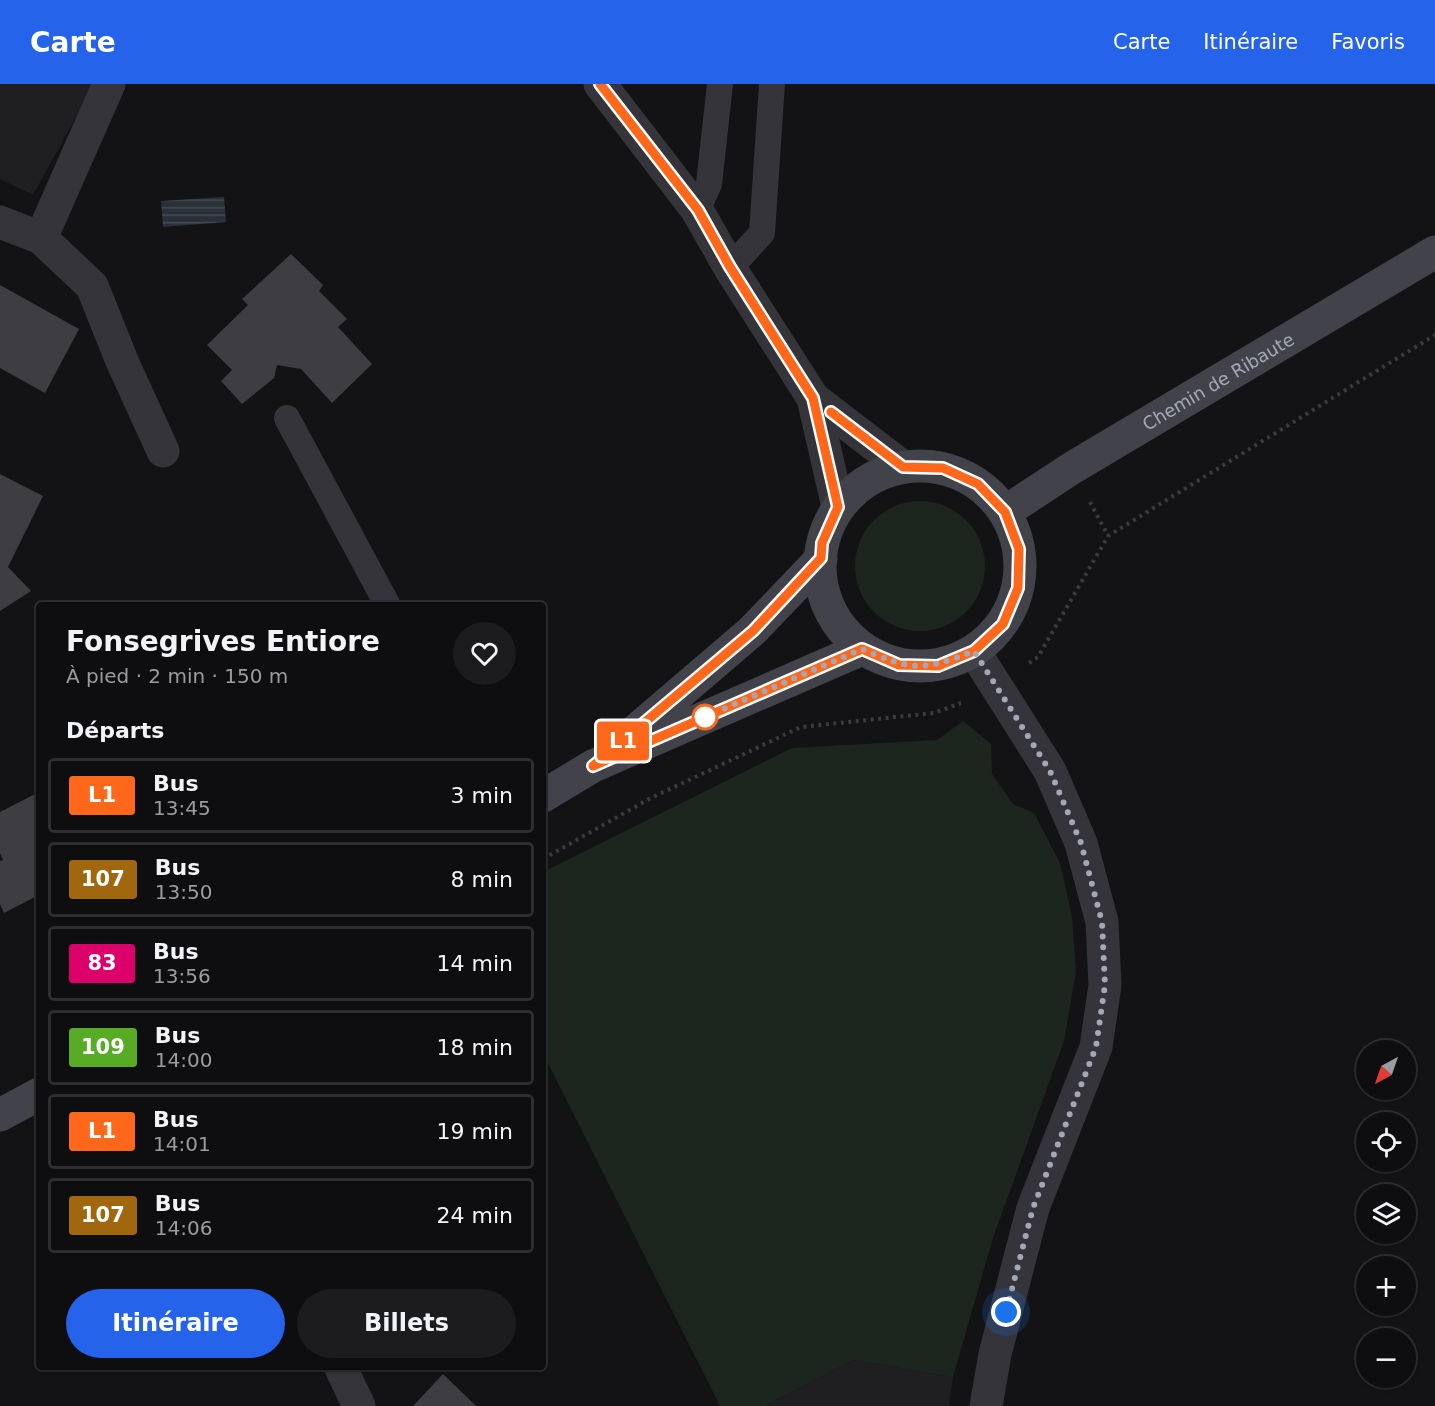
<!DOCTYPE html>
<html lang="fr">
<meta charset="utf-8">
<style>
body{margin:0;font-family:"DejaVu Sans",sans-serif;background:#1c1c1e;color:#f1f3f6;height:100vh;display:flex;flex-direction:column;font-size:22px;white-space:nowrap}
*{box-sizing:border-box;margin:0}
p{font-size:20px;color:#9b9c9f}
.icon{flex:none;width:33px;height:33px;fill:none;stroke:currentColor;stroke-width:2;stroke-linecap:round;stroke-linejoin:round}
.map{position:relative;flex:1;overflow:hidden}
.panel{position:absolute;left:36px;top:518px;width:510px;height:768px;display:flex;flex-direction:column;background:#0e0e10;border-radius:6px;box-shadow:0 2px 4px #0004,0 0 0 2px #2e2e30}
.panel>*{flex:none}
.badge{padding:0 12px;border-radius:4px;font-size:21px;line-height:39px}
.needle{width:39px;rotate:220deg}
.buttons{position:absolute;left:1356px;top:956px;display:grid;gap:12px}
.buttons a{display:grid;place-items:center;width:60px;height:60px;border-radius:50%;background:#0e0e10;box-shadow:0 2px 4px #0004,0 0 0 2px #2e2e30;font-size:30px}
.you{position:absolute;width:30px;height:30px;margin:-15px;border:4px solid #fff;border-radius:50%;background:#1a73e8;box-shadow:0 0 0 9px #1a73e833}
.map>.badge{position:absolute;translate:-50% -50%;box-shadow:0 0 0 3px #fff}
h2{padding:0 30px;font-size:22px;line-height:54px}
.round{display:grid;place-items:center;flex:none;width:63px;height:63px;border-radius:32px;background:#1c1c1e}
.headline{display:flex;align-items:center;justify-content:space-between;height:102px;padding:0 30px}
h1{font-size:28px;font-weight:600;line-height:45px}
.action{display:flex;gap:12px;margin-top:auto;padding:12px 30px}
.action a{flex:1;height:69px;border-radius:36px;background:#2563eb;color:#fff;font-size:24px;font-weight:600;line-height:69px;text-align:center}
.action a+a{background:#1c1c1e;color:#f1f3f6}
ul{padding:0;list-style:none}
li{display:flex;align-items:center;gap:18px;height:75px;margin:0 12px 9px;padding:0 18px;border:3px solid #2e2e30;border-radius:6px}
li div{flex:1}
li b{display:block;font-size:22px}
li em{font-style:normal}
li .badge{min-width:66px;font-weight:700;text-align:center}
header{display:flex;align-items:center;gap:36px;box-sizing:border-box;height:84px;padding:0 30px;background:#2563eb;color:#fff}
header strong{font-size:28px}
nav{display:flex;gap:33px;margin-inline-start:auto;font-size:21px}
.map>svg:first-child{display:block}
</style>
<header>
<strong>Carte</strong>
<nav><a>Carte</a><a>Itinéraire</a><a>Favoris</a></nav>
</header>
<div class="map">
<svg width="1435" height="1322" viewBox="0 0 1435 1322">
<defs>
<pattern id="water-rules" width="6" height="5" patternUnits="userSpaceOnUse" patternTransform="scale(1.5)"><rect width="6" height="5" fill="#293039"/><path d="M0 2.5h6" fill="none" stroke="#454b53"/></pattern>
</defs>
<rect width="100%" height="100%" fill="#131315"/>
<g fill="#1f1f22">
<polygon points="0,0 94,0 33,111 0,95"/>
<polygon points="853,1276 953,1293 949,1322 765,1322"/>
</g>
<g fill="#1d251f">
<circle cx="920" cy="482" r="65"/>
<polygon points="963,637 991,660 992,690 1013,720 1034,729 1060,779 1072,832 1076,888 1064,957 993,1154 953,1293 853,1276 765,1322 720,1322 543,969 543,788 792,664 937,656"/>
</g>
<polygon fill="url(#water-rules)" points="224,113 226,138 163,143 161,117"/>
<g fill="#3d3d42">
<polygon points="291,170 323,201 319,207 347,235 338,243 372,280 332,319 301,285 277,281 274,294 242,320 221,297 232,286 207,261 248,221 242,215"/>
<polygon points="0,201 79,245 45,309 0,284"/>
<polygon points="0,390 43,412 8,483 31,507 0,527"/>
<polygon points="39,708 39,811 4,829 0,820 0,777 3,776 0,769 0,728"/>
<polygon points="443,1290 476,1322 413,1322"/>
</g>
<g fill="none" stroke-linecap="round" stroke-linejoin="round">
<g stroke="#3a3b41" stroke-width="4" stroke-dasharray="3 4.5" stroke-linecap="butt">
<polyline points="1090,418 1108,452"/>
<polyline points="1029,579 1038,573 1108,452 1435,251"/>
<polyline points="543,775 649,715 801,643 934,629 961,619"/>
</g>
<g stroke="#34343a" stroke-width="26">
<polyline points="697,126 709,100 720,0"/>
<polyline points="730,184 762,149 772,0"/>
<polyline points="287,334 387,520"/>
</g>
<g stroke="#34343a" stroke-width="33">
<polyline points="109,0 41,154 92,202 122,277 163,367"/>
<polyline points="600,0 697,126 730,184 813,314 838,423"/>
<polyline points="0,138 41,154"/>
<polyline points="813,314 903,383"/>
<polyline points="974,567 1050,687 1081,759 1102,838 1105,901 1096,963 1033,1124 995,1270 986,1322"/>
<polyline points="340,1282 359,1322"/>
</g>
<g stroke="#42434a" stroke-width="33">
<circle cx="920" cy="482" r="100"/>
<path id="s1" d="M1005,428L1072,384L1435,168"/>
<polyline points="620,660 752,547 821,475"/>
<polyline points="543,712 593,682 862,565"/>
<polyline points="0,1031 39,1010"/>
</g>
</g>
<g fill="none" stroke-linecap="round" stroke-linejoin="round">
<g stroke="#fff" stroke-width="14">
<polyline id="line" points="600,0 698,126 730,183 813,314 838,423 822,459 821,474 753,547 593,682 862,565 899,581 938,582 974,567 1003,540 1018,504 1019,465 1005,428 978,400 943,384 903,383 831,328"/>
</g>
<use href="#line" stroke="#ff671b" stroke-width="9"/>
<path stroke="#a4a8b6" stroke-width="6" stroke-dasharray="0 10.8" d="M705,633L862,565C912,587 924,587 974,567L1050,687L1081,759L1102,838L1105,901L1096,963L1033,1124L1006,1228"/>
</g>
<circle fill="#fff" stroke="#ff671b" stroke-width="3" cx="705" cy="633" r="12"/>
<g text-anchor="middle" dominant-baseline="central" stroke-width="6" stroke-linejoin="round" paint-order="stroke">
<g font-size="18" fill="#a4a8b6" stroke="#0e0e10">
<text stroke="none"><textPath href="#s1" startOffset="250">Chemin de Ribaute</textPath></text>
</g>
</g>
</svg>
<div class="buttons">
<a><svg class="needle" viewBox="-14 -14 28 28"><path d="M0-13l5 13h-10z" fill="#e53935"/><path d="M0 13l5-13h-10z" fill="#9b9c9f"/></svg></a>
<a><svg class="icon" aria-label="locate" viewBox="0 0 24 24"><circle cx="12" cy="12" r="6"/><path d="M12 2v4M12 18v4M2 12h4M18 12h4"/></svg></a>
<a><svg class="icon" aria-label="layers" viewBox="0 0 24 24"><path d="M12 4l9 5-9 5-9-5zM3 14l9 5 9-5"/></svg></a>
<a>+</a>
<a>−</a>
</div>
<div class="you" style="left:1006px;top:1228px"></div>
<b class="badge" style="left:623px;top:657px;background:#ff671b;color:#fff">L1</b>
<section class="panel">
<div class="headline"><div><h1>Fonsegrives Entiore</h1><p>À pied · 2 min · 150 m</p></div><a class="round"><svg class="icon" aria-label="heart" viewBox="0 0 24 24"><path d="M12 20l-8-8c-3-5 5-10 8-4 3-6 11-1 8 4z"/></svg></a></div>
<h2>Départs</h2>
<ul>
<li><span class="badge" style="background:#ff671b;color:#fff">L1</span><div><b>Bus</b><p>13:45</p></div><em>3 min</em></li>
<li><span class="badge" style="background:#a0670f;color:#fff">107</span><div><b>Bus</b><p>13:50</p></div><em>8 min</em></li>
<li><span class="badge" style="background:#dc006b;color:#fff">83</span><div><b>Bus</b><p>13:56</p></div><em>14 min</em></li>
<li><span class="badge" style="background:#58ac25;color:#fff">109</span><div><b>Bus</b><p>14:00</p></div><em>18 min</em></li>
<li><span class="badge" style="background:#ff671b;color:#fff">L1</span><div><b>Bus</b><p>14:01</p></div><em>19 min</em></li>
<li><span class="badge" style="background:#a0670f;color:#fff">107</span><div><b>Bus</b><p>14:06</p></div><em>24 min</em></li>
</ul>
<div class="action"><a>Itinéraire</a><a>Billets</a></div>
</section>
</div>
